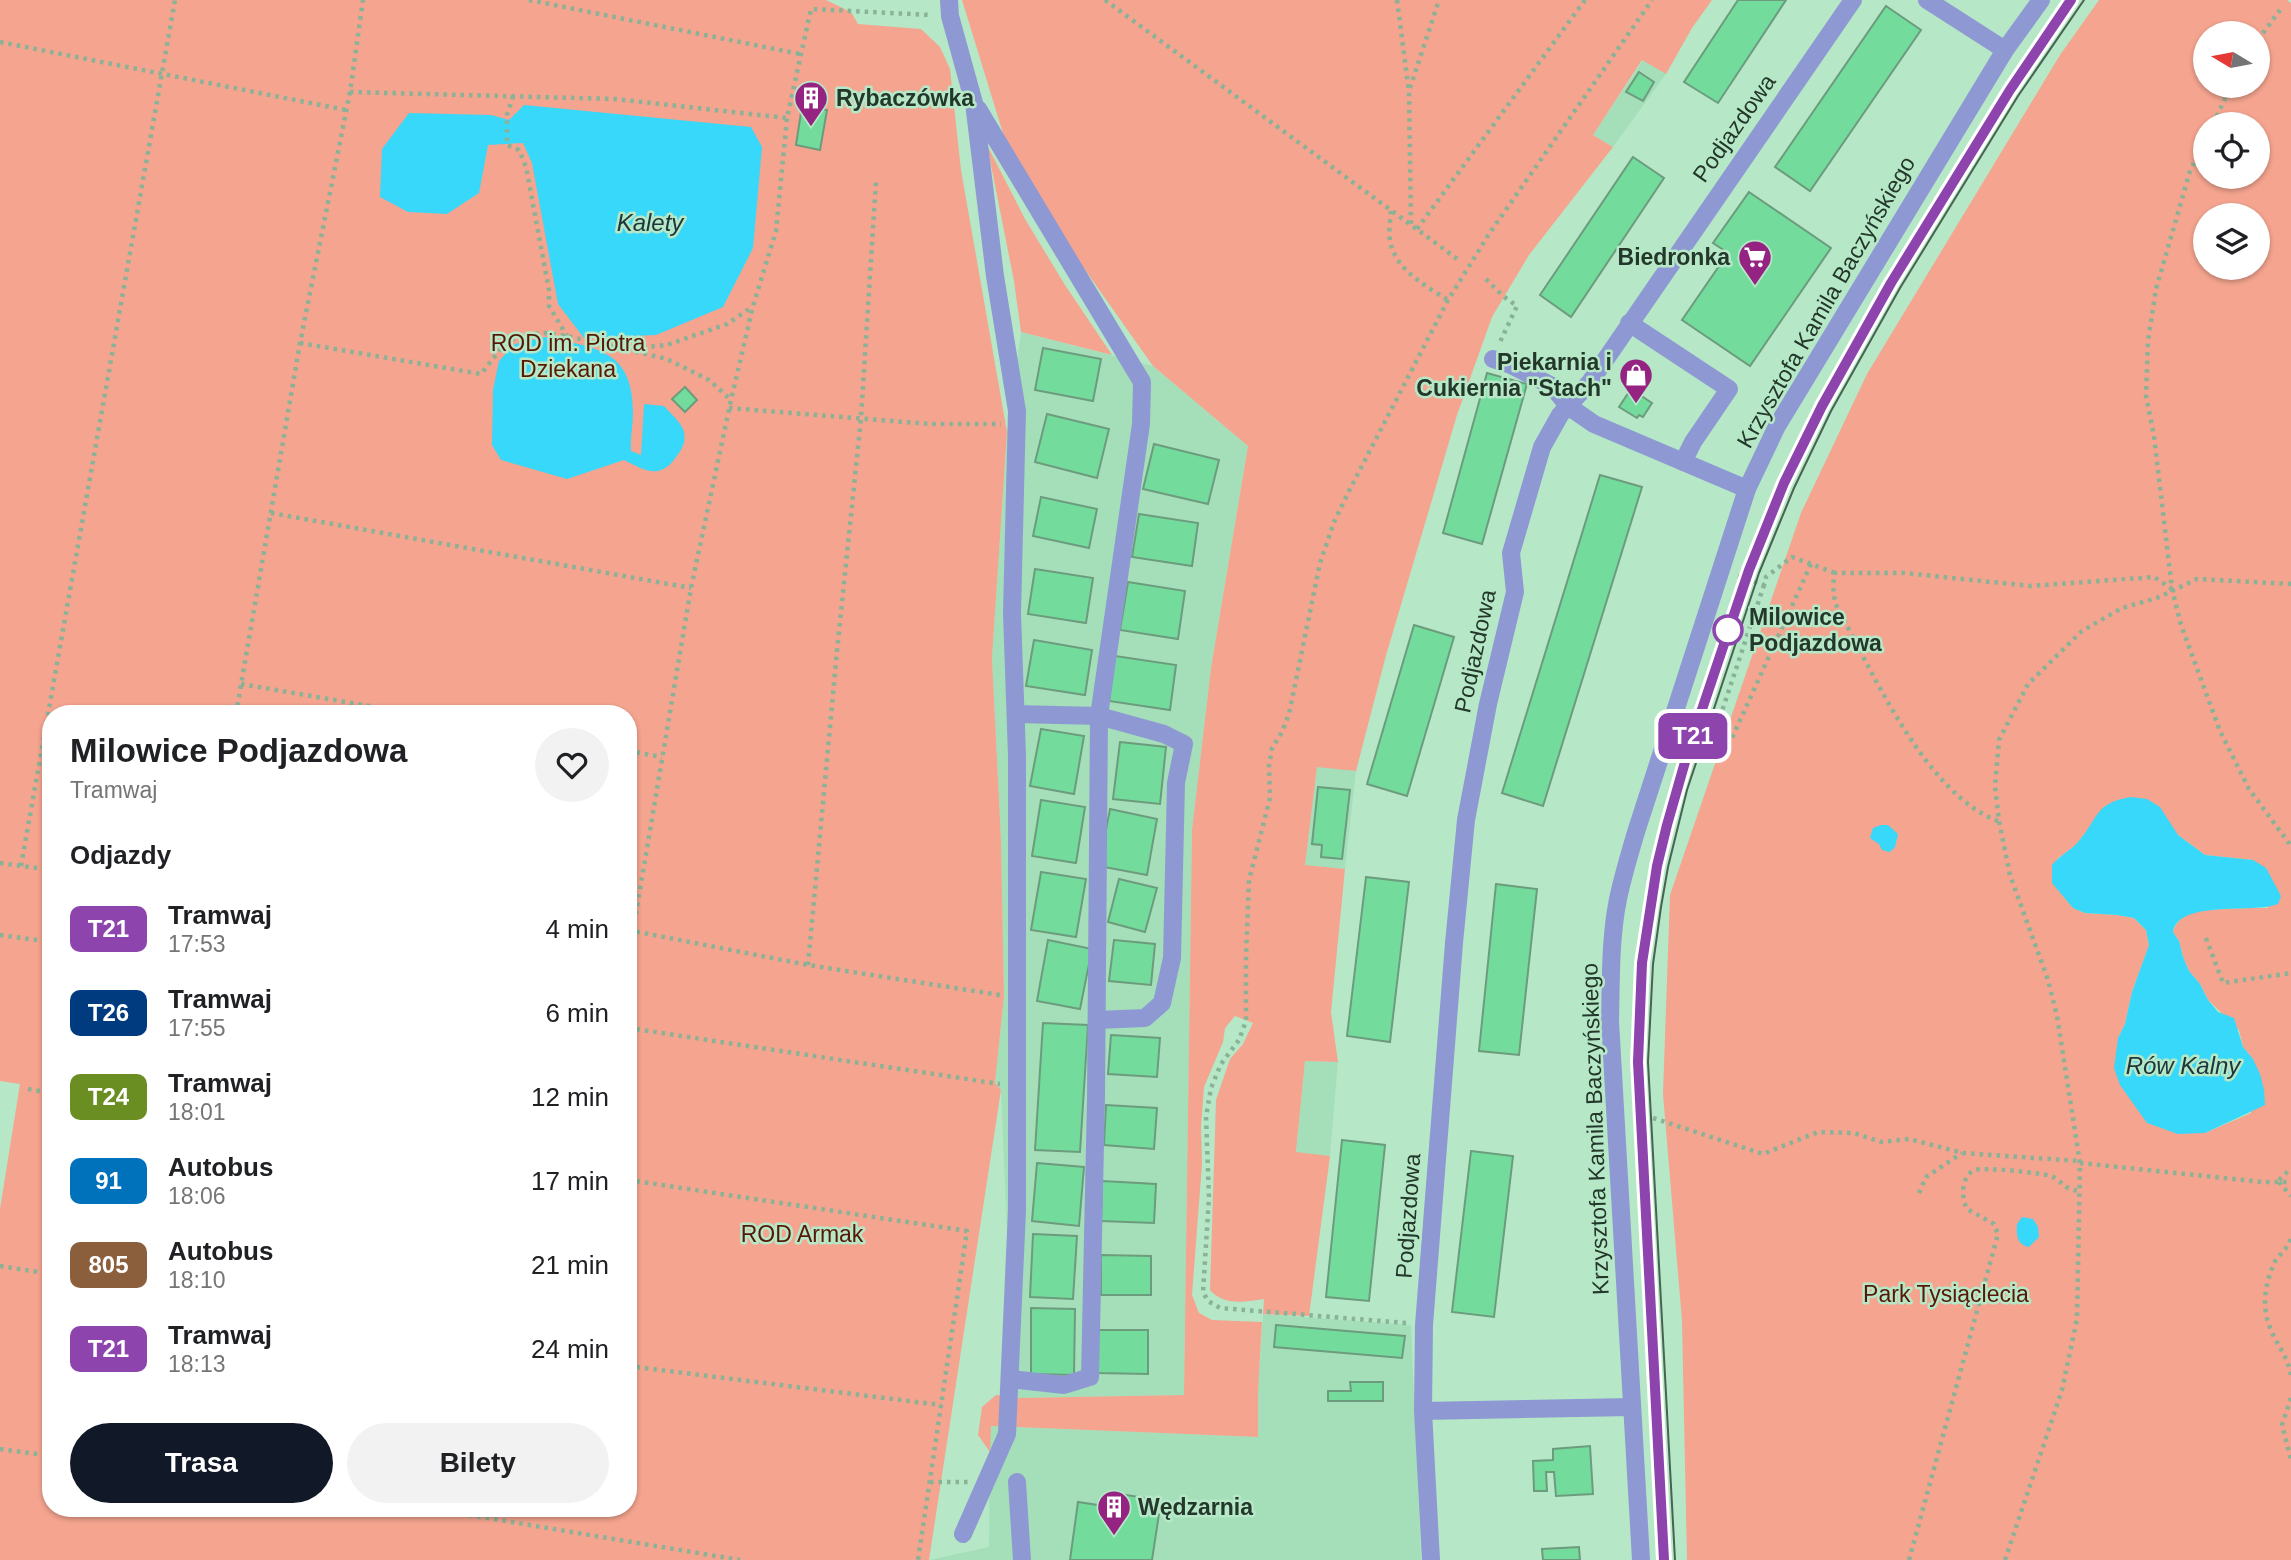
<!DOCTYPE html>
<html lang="pl">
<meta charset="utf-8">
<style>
body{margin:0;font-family:Arial,sans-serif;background:#f2f2f2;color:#202124;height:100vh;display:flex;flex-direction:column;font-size:26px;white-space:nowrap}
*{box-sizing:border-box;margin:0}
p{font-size:23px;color:#757577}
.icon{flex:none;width:38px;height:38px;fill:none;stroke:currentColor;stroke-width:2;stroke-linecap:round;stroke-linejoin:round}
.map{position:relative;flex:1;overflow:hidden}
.details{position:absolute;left:42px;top:705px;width:595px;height:812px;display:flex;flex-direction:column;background:#fff;border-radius:28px;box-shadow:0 2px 5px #0004}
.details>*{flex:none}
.badge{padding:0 14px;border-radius:10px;font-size:24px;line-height:46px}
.needle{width:46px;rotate:280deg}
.controls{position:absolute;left:2193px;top:21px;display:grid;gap:14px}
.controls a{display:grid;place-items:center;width:77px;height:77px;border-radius:50%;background:#fff;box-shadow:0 2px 5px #0004;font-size:35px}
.map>.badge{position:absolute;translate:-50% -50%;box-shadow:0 0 0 4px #fff}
h2{padding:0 28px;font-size:26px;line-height:63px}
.round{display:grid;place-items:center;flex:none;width:74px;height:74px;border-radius:37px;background:#f2f2f2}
.overview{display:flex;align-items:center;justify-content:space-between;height:119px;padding:0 28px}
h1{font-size:33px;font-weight:800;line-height:52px}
.cta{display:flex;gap:14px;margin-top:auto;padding:14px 28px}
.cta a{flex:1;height:80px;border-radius:42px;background:#111827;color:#fff;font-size:28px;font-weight:800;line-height:80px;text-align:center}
.cta a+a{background:#f2f2f2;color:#202124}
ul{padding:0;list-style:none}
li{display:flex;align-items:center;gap:21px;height:84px;padding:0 28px}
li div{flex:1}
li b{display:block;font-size:26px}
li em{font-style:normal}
li .badge{min-width:77px;font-weight:700;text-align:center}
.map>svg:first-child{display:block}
</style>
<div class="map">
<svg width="2291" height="1560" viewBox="0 0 2291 1560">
<rect width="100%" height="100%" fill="#b6e8c7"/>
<g fill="#a5dfb9">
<polygon points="1643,60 1666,74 1613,147 1593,135"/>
<polygon points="1021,332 1153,366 1248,446 1211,668 1192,830 1184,1395 1014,1398 1001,1090 995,1083 1004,996 1001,841 992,658 1007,432"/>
<polygon points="1317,766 1356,771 1345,869 1305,865"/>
<polygon points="1305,1061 1338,1062 1330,1156 1296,1153"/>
<polygon points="1263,1314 1411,1325 1421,1560 929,1560 989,1547 990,1426 1258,1437 1258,1392"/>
</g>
<g fill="#f4a48f" fill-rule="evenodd">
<path d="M0,0H826L851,12L858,24L921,29L940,47L950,69L961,170L1007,432L992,658L1001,841L1004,996L995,1083L1001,1090L929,1560H0V1209L20,1084L0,1081ZM51,714H628V1508H51Z"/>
<path d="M962,0H1712L1692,28L1666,74L1642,60L1593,135L1613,147L1529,255L1492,317L1457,415L1385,659L1356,771L1317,767L1305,865L1345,869L1331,1012L1338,1062L1305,1061L1296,1152L1330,1156L1309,1316L1263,1314L1264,1299C1245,1302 1224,1306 1210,1290L1216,1100L1230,1059L1243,1044L1253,1023L1235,1016L1225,1028L1223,1042L1204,1087L1201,1127L1202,1164L1192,1295L1199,1313L1212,1320L1262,1322L1258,1392V1437L991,1426L990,1452L978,1435L982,1407L996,1395L1015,1398L1184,1395L1192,830L1211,668L1248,446L1153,366L1064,240L1006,143Z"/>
<path d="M2099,0H2287L2291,3V1560H1687L1682,1321L1663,1094L1670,895L1801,513L1867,374L2060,55ZM2205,33H2258V86H2205ZM2205,124H2258V177H2205ZM2205,215H2258V268H2205ZM2084,834L2178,835L2205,855L2253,860L2268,908C2252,908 2198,908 2186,915C2180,919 2174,926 2173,932L2179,941L2183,957L2189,971L2200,984L2208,1000L2239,1030L2243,1047L2253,1059L2251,1113L2205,1133L2148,1123L2131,1099L2118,1038L2125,1024L2132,992L2149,945L2146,930L2134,918L2117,915L2085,913L2073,908L2061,893L2057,859L2076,845Z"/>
<polygon points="987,145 1025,219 1065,285 1112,355 1021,332 1014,281"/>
</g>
<g fill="#37d8f9">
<polygon points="524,105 751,127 762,147 753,248 723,307 656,335 584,338 558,304 532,163 523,143 488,145 479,193 447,214 408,212 380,197 382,149 409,113 491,115 509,120"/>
<path d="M545,337C596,348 633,349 633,413C633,425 630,438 631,451L641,455L644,404L664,406C670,413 682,423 684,432C686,443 682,449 676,457C660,480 646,471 624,460L567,479L501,460L492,445L493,390L499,361L515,344Z"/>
<path d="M2131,797L2147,799L2160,807L2178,835L2205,855L2253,860L2266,868L2281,896L2278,904C2254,914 2179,899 2173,932L2179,941L2183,957L2189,971L2200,984L2208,1000L2218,1012L2234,1018L2243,1047L2253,1059L2260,1074L2264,1090L2265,1105L2205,1133L2178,1134L2147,1123L2120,1085L2114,1068L2118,1038L2125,1024L2132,992L2149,945L2146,930L2134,918L2117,915L2085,913L2073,908L2052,883V865C2059,856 2070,851 2078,842C2099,818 2094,803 2131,797Z"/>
<polygon points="1881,825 1888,825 1898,834 1895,847 1890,852 1882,850 1879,844 1870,838 1873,828"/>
<path d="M2022,1217L2033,1219L2038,1227L2039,1237L2029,1247C2017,1245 2016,1235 2017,1224Z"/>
</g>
<g fill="#73dc9d" stroke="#6c9c7d" stroke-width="2">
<polygon points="1738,0 1786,0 1718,103 1684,82"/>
<polygon points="1886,6 1921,30 1810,191 1775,167"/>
<polygon points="1639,72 1654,82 1643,101 1626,92"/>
<polygon points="802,106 827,110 820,150 796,145"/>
<polygon points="1633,157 1664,178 1571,317 1540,295"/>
<polygon points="1749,192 1831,248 1750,366 1682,320 1728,253 1713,243"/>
<polygon points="1043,348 1101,359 1093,401 1035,390"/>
<polygon points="1487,373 1527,384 1482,544 1443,533"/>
<polygon points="685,387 697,400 685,412 672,399"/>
<polygon points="1631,389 1652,403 1643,417 1639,415 1637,418 1619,407"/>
<polygon points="1047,414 1109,429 1097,478 1035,462"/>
<polygon points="1154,444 1219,460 1208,504 1143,489"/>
<polygon points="1600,475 1642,487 1543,806 1502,793"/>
<polygon points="1041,497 1097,509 1089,548 1033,536"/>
<polygon points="1139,514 1198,523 1192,566 1132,557"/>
<polygon points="1035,569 1093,578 1086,623 1028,614"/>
<polygon points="1128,582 1185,591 1178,639 1120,630"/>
<polygon points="1414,625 1454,637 1407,796 1367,784"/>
<polygon points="1034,640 1092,650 1085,695 1026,686"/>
<polygon points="1115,656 1176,665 1170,710 1109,701"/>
<polygon points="1041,729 1084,736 1074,794 1030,786"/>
<polygon points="1120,742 1166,747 1160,804 1113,799"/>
<polygon points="1318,787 1350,790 1342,859 1321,857 1322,845 1312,844"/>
<polygon points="1041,800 1085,807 1076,863 1032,856"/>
<polygon points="1110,809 1157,819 1147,875 1099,866"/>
<polygon points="1041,872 1086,879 1076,937 1031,930"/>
<polygon points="1366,877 1409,882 1390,1042 1347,1036"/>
<polygon points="1119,879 1157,888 1145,932 1108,922"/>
<polygon points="1496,884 1537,889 1519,1055 1479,1051"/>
<polygon points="1048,940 1092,949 1080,1009 1037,1001"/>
<polygon points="1114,940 1155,944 1151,985 1109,981"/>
<polygon points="1043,1023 1088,1025 1080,1152 1035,1150"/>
<polygon points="1111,1035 1160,1038 1157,1077 1108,1074"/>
<polygon points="1106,1105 1157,1108 1154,1149 1104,1145"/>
<polygon points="1342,1140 1385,1145 1369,1301 1326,1297"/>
<polygon points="1471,1151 1513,1156 1494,1317 1452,1312"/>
<polygon points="1037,1163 1084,1167 1079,1226 1032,1221"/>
<polygon points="1102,1181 1156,1184 1154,1223 1101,1221"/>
<polygon points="1033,1234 1077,1236 1073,1299 1030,1297"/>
<polygon points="1101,1255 1151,1256 1151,1295 1101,1295"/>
<polygon points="1031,1308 1075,1309 1074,1375 1031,1374"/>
<polygon points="1276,1325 1405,1336 1402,1358 1274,1347"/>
<polygon points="1098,1330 1148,1330 1148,1374 1097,1373"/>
<polygon points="1350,1382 1383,1382 1383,1401 1328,1401 1328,1391 1351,1391"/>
<polygon points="1590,1446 1593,1494 1556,1496 1554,1472 1546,1472 1547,1491 1534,1491 1533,1461 1553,1460 1553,1449"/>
<polygon points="1126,1495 1146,1498 1144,1512 1159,1514 1152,1560 1070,1560 1078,1502 1124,1509"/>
<polygon points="1579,1547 1580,1560 1543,1560 1542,1549"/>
</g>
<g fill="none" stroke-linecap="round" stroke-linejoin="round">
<g stroke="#89b297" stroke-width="4.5" stroke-dasharray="3.5 5" stroke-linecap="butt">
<polyline points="529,0 800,54"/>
<polyline points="1105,0 1460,261"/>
<polyline points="1397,0 1409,92 1411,224"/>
<polyline points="2258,40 2280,10"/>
<polyline points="0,42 346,110"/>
<polyline points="1410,88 1439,0"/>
<polyline points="350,92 615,99 787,118 811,9 931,15"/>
<polyline points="513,96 507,115 507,145 519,150 526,167 549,290 549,306 567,336"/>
<polyline points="2213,124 2231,86"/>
<polyline points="2205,140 2190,171 2156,289 2148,341 2146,396 2154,436 2172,589 2181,625 2220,731 2249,789 2291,846"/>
<path d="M1391,211C1390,222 1388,235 1391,245C1398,271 1427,287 1448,300"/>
<polyline points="1417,229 1585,0"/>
<polyline points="1486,279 1503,296 1517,306 1500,342"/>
<polyline points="300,343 481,374 503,346 519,335 545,333 567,336 667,359 709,380 730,399"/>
<polyline points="626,349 667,345 727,324 752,307"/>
<polyline points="729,408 930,424 1001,424"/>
<polyline points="271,513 691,588"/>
<polyline points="1738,576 1764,585 1766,577 1792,557 1835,573"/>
<polyline points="1764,585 1717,726 1718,738 1724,743 1732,738 1811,564"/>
<polyline points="241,684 416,714"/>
<polyline points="236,714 300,343 350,92 363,0"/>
<polyline points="628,751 662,757"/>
<path d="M1998,821C1925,794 1871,669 1835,603L1833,585L1835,573H1904L2031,586L2154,577L2172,589"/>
<polyline points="0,863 51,870"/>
<polyline points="21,866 175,0"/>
<polyline points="628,930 808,965 1000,995"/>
<polyline points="633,931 691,588 731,400 753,306 776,231 787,118"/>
<polyline points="0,935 51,942"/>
<polyline points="2206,938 2223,983 2291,973"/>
<polyline points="808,965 837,651 861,418 876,181"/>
<polyline points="628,1028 1000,1084"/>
<polyline points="28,1089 51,1093"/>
<polyline points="1653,1118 1763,1154 1818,1132 1854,1133 1881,1142 1909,1139 1963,1153 2079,1161"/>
<polyline points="2080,1163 2263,1182 2291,1182"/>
<polyline points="628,1180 967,1231 918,1560"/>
<polyline points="2279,1180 2291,1168"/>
<polyline points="2279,1182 2291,1196"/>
<polyline points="1919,1193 1926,1177 1962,1153"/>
<path d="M2291,1239C2286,1252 2276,1256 2273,1266C2265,1285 2262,1306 2269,1325C2275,1343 2288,1356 2291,1375"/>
<polyline points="0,1266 51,1274"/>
<polyline points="1406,1323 1220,1308 1208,1301 1203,1292 1209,1197 1206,1117 1211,1088 1221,1064 1239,1040 1246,1021 1246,956 1249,880 1270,798 1269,766 1272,748 1282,732 1289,714 1320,563 1334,522 1350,489 1448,300 1489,234 1652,0"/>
<polyline points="628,1366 941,1405"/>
<polyline points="2291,1398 2282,1425 2291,1460"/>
<polyline points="0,1449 51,1456"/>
<polyline points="930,1482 968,1482"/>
<polyline points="427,1508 740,1560"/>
<path d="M1909,1560L1998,1234L1994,1224L1967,1209C1961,1198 1961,1175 1975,1170C1982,1167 2044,1173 2051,1176C2064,1182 2062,1189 2079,1191"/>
<polyline points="2005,1560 2062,1390 2077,1319 2080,1163 2057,1016 2048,980 2010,875 1999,821 1995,786 1999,740 2028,684 2082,631 2122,608 2157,598 2197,579 2291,584"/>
</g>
<g stroke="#8e99d3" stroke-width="18">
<polyline points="949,0 950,16 974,103 995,276 1017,411 1012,613 1017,756 1017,1210 1007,1434 963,1534"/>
<polyline points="1927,0 2005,50"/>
<polyline points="978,109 1142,382 1141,424 1099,716 1096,1097 1090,1377 1064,1385 1010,1379"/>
<polyline points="1629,323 1729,389 1693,442 1683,462"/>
<polyline points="1493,359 1511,365 1552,386 1568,406 1594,424 1747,489"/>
<polyline points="1016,714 1099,716 1164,734 1184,744 1176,783 1172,958 1162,1003 1145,1018 1097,1020"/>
<polyline points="1423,1411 1632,1407"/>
<polyline points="1017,1482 1022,1560"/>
<polyline points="1431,1560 1423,1411 1424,1325 1454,943 1466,820 1488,704 1515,592 1511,553 1542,447 1560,415 1590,382 1853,0"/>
<path d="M1641,1560L1610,1021C1611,980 1610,939 1618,899C1623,876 1630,852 1637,829L1747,489L1777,426L2005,50L2041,0"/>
</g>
<g stroke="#486351" stroke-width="2">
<polyline points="2049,32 2071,0"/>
<polyline points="1772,514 1824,402"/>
<polyline points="1656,876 1667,825 1688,751"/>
<polyline points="1638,1054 1642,963 1650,911"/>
<polyline points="1675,1560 1648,1062 1653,964 1661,907 1668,867 1687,790 1759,573 1794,488 1831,411 1900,288 2018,96 2084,0"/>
</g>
</g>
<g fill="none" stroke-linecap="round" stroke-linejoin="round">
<g stroke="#fff" stroke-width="16">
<polyline id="line" points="1664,1560 1638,1062 1642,963 1657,866 1667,825 1689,748 1749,570 1784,483 1822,406 1891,283 2010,90 2071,0"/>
</g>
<use href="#line" stroke="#8e44ad" stroke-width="10"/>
</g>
<defs>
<g id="building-pin" transform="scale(1.75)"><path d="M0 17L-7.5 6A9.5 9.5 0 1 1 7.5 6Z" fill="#942382" stroke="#b6e8c7"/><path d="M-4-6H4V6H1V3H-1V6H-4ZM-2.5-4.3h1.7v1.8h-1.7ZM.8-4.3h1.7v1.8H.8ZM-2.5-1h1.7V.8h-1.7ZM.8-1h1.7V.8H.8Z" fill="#fff"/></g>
<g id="supermarket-pin" transform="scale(1.75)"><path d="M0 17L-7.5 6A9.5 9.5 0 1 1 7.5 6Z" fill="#942382" stroke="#b6e8c7"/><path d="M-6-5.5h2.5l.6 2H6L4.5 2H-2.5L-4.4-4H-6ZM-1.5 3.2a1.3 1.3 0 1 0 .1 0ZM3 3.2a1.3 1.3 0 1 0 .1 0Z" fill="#fff"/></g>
<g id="shop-pin" transform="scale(1.75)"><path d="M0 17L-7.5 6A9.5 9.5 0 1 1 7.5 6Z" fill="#942382" stroke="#b6e8c7"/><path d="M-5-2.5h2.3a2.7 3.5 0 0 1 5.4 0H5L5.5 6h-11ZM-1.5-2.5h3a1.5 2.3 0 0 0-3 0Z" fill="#fff"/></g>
</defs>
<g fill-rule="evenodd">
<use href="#building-pin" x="811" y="98"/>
<use href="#supermarket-pin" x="1755" y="257"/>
<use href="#shop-pin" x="1636" y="375"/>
<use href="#building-pin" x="1114" y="1507"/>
</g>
<circle fill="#fff" stroke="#8e44ad" stroke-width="3.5" cx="1728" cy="630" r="14"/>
<g text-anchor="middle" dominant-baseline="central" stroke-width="5" stroke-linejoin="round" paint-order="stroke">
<g font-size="23" font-weight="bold" fill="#23372a" stroke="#b6e8c7" text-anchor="start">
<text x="836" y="98">Rybaczówka</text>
<text x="1730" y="257" text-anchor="end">Biedronka</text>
<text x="1612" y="362" text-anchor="end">Piekarnia i<tspan x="1612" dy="26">Cukiernia "Stach"</tspan></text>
<text x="1138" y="1507">Wędzarnia</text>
</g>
<g font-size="23" fill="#23372a" stroke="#b6e8c7">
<text transform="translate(1734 128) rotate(-55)">Podjazdowa</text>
<text transform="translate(1826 302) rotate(-60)">Krzysztofa Kamila Baczyńskiego</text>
<text transform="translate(1475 651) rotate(-78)">Podjazdowa</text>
<text transform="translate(1595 1129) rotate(-92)">Krzysztofa Kamila Baczyńskiego</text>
<text transform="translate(1408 1216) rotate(-86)">Podjazdowa</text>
</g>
<g font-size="23" fill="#581806" stroke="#b6e8c7">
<text x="568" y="343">ROD im. Piotra<tspan x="568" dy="26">Dziekana</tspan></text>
<text x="802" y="1234">ROD Armak</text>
<text x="1946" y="1294">Park Tysiąclecia</text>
</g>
<g font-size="23" font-weight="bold" fill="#23372a" stroke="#b6e8c7" text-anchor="start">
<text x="1749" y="617">Milowice<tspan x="1749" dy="26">Podjazdowa</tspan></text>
</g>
<g font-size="24" font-style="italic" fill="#1d363c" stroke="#b6e8c7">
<text x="650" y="222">Kalety</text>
<text x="2183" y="1065">Rów Kalny</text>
</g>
</g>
</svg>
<div class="controls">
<a><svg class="needle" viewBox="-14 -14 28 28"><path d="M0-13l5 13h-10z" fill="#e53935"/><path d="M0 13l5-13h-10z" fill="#757577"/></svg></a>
<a><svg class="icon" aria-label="locate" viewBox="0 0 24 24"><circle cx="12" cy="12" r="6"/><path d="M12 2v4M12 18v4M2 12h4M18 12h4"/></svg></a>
<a><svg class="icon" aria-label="layers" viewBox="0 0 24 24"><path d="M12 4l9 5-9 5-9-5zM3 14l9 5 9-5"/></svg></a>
</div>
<b class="badge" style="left:1693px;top:736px;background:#8e44ad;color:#fff">T21</b>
<section class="details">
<div class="overview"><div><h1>Milowice Podjazdowa</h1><p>Tramwaj</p></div><a class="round"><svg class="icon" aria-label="heart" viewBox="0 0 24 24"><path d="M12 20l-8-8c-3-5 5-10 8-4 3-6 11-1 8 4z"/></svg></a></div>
<h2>Odjazdy</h2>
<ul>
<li><span class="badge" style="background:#8e44ad;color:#fff">T21</span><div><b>Tramwaj</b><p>17:53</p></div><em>4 min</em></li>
<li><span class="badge" style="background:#003b80;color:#fff">T26</span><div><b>Tramwaj</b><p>17:55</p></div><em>6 min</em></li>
<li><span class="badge" style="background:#6b8e23;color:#fff">T24</span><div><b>Tramwaj</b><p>18:01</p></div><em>12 min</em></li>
<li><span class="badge" style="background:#0072bc;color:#fff">91</span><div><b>Autobus</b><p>18:06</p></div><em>17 min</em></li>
<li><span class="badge" style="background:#8b5e3c;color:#fff">805</span><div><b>Autobus</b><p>18:10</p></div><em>21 min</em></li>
<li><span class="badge" style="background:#8e44ad;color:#fff">T21</span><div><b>Tramwaj</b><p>18:13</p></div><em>24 min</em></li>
</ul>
<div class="cta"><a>Trasa</a><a>Bilety</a></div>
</section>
</div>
